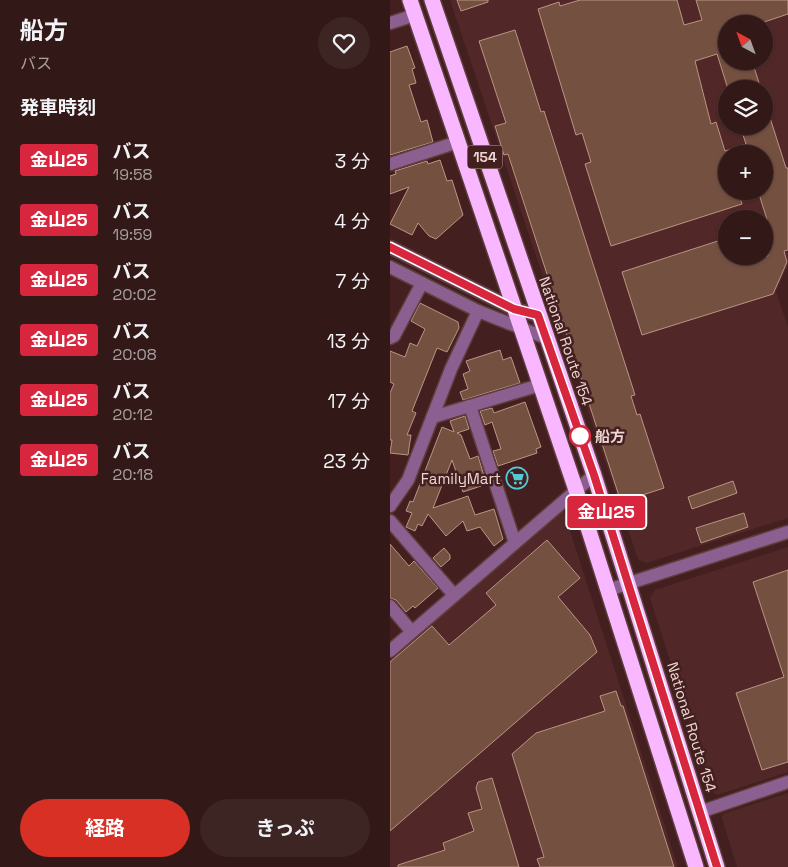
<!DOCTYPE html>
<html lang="ja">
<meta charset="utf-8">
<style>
body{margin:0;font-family:"Space Grotesk","Noto Sans JP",sans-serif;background:#3d2524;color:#f1f3f6;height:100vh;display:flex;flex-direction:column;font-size:19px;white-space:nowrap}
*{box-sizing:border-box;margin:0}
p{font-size:16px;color:#a8a0a1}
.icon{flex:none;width:28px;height:28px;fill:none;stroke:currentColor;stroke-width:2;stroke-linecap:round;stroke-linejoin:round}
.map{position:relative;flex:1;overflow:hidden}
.panel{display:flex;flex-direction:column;background:#321817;width:390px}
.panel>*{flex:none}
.badge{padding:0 10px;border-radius:4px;font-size:18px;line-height:32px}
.needle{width:32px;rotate:319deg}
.tools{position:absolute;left:328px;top:15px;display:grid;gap:10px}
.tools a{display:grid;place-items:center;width:55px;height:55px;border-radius:50%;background:#321817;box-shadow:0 1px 4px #0004,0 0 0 1px #4d3736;font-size:25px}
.map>.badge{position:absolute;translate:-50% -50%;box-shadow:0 0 0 2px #fff}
h2{padding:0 20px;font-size:19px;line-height:45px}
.round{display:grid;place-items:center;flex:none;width:52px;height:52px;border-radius:26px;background:#3d2524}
.headline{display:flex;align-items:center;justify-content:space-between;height:85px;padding:0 20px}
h1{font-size:24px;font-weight:700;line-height:38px}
.primary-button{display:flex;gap:10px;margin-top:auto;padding:10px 20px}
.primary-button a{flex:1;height:58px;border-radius:30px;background:#d93025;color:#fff;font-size:20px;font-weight:700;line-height:58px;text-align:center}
.primary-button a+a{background:#3d2524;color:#f1f3f6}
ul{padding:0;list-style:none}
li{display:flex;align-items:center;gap:15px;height:60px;padding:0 20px}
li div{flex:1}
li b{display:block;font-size:19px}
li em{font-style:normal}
li .badge{min-width:55px;font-weight:700;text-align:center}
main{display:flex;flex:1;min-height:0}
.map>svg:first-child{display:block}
</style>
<main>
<section class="panel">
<div class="headline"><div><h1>船方</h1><p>バス</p></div><a class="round"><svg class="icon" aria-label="heart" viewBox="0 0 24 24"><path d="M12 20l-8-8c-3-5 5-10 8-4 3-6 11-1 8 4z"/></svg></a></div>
<h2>発車時刻</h2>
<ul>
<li><span class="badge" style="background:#d7263d;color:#fff">金山25</span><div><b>バス</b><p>19:58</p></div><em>3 分</em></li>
<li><span class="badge" style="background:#d7263d;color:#fff">金山25</span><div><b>バス</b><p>19:59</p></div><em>4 分</em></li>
<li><span class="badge" style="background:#d7263d;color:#fff">金山25</span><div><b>バス</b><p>20:02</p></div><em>7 分</em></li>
<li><span class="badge" style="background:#d7263d;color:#fff">金山25</span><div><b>バス</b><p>20:08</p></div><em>13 分</em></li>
<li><span class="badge" style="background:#d7263d;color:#fff">金山25</span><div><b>バス</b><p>20:12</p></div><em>17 分</em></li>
<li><span class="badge" style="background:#d7263d;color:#fff">金山25</span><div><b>バス</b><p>20:18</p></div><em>23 分</em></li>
</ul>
<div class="primary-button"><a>経路</a><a>きっぷ</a></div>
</section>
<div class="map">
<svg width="398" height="867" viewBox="0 0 398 867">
<rect width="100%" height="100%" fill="#43201f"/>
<g fill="#512827" fill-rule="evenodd">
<path d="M60,0H398V265L386,292L398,327V518L256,563L248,559ZM336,24H374V61H336ZM336,89H374V126H336ZM336,154H374V191H336ZM336,219H374V256H336Z"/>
<polygon points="173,509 288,867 0,867 0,659"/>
<polygon points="398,547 398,772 327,795 322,792 260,598 265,590"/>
<polygon points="398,793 398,867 347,867 332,818 333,814"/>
</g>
<g fill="#745041" stroke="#bc9484">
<polygon points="67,0 98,0 98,2 71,11"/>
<polygon points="190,0 287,0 294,25 312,20 306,0 398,0 398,14 368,24 336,24 336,61 362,61 371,89 338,89 327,54 305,61 321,124 326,122 335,151 356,144 350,126 374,126 374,105 376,105 396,168 398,168 398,250 394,251 397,262 383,294 252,335 232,272 334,239 336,256 378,256 374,235 381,232 368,191 374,191 374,154 336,154 336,191 348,191 352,204 221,246 195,164 201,162 192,133 186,135 148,9 169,2 170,6"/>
<polygon points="125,30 151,112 154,111 245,395 241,396 247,415 250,414 274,488 231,502 118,154 114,155 105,126 116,123 89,41"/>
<polygon points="17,46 25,68 22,69 26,83 19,85 31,122 37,120 43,142 0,155 0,52"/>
<polygon points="50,160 57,181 62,180 73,215 46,239 39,236 28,223 22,235 0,224 19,187 0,194 0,176 6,174 5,171 37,161 38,164"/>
<polygon points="30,303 68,322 69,328 57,352 47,348 22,411 26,413 17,435 21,435 18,455 0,453 2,440 0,440 0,393 4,384 0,382 0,351 15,357 20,343 27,346 35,329 21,321"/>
<polygon points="110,350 113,360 121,357 130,383 73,400 70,392 78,389 73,374 80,371 76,361"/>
<polygon points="135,402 151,447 146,449 147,453 108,466 103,451 111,449 102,422 95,425 90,411 102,408 104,413"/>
<polygon points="75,416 79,429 67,433 71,435 80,459 88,456 95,479 89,481 91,486 73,492 62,460 43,508 78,496 85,515 104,509 113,539 104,546 90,527 77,531 73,521 56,536 38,514 32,526 28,524 25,531 16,527 22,513 16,511 20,501 23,502 52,427 64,432 60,421"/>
<polygon points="343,481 347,493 302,509 298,497"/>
<polygon points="354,513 358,527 311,543 306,528"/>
<polygon points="157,540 190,578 168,597 200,635 207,652 0,831 0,662 42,626 59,645 106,605 96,593"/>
<polygon points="0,544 19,566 24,561 48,588 25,608 23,606 16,612 6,600 0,598"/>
<polygon points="54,548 60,555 60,559 51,567 43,558"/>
<polygon points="398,570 398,762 372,770 346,693 394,677 363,582"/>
<polygon points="226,691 231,706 233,706 284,867 150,867 147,859 154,857 122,754 146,733 215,711 210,696"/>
<polygon points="102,778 129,867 8,867 8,865 55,850 53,843 84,831 78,813 92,809 86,788 88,782"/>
</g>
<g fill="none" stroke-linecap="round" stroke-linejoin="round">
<g stroke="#5e3d3c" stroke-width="15">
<g id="minor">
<polyline points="0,23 25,15"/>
<polyline points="0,164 68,142"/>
<polyline points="0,247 124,309 148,315"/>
<polyline points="0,267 88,311 156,338"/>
<polyline points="0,338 4,336 32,283"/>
<polyline points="80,406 125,543"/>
<polyline points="43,417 150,385"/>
<polyline points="0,506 18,480 61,369 88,311"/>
<polyline points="0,521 64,595"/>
<polyline points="218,590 398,532"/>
<polyline points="0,606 22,632"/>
<polyline points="0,651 204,475"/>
<polyline points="310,812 398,782"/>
</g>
</g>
<g stroke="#5e3d3c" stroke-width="18">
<g id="highway">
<polyline points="20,0 186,490 306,867"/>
<polyline points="42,0 204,475 327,867"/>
</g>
</g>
<use href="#minor" stroke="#8b5f8f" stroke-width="12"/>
<use href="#highway" stroke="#f8b7ff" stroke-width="15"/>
</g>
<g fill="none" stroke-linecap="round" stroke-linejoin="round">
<g stroke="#fff" stroke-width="11">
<polyline id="line" points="0,247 124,309 148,315 204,475 327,867"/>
</g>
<use href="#line" stroke="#d7263d" stroke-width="8"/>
</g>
<defs>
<g id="supermarket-ring" transform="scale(1.125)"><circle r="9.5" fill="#43201f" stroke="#52cbd7" stroke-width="1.5"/><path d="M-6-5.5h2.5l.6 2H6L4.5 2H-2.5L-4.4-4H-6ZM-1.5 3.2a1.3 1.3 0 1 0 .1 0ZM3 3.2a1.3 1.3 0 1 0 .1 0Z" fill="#52cbd7"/></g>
</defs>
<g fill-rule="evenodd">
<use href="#supermarket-ring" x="127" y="478"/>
</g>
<circle fill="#fff" stroke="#d7263d" stroke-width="2.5" cx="190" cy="436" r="10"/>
<g text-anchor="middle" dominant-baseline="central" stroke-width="5" stroke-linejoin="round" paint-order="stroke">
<rect fill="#43201f" stroke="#ba9f9d" stroke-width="1" x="77.5" y="145.5" width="35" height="23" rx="4"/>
<g font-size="14" font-weight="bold" fill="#edd5d3">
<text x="95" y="157">154</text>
</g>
<g font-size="15" fill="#edd5d3" stroke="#43201f">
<text transform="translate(176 341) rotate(71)">National Route 154</text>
<text transform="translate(302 727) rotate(73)">National Route 154</text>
</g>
<g font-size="15" font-weight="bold" fill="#edd5d3" stroke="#43201f" text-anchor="start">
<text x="205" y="436">船方</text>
</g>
<g font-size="15" fill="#edd5d3" stroke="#43201f" text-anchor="end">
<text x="111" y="478">FamilyMart</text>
</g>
</g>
</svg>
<div class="tools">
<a><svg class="needle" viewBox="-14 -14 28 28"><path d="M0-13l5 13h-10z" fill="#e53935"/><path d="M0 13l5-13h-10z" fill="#a8a0a1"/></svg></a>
<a><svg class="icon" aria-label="layers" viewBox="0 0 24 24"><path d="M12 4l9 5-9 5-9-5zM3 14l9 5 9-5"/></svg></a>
<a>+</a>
<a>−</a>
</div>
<b class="badge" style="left:216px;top:512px;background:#d7263d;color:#fff">金山25</b>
</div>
</main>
